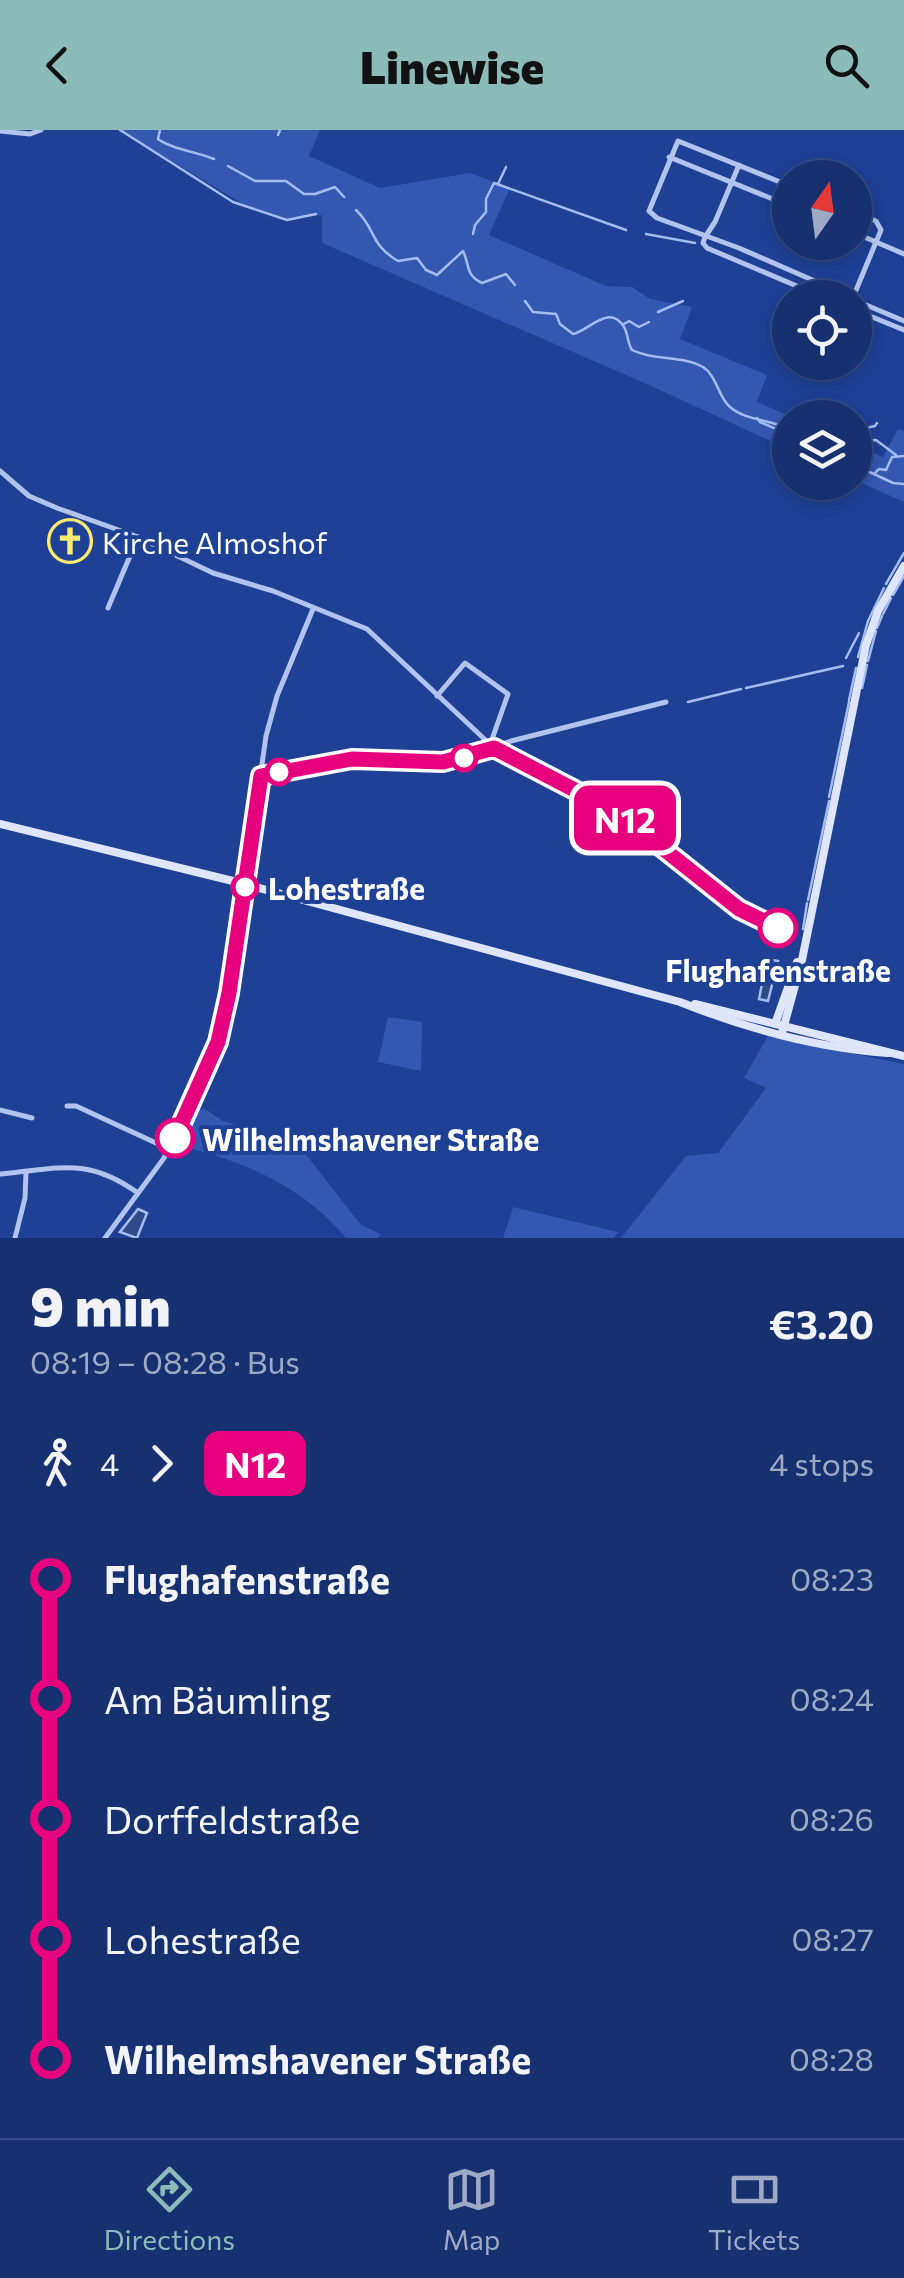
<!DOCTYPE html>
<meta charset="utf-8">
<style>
body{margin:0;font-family:Commissioner,sans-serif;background:#233c78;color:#f1f3f6;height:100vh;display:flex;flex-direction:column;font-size:38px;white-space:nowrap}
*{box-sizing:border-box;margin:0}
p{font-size:32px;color:#9ea9c3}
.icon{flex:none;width:55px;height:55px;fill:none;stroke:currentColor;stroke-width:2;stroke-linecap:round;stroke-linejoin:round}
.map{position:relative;height:1108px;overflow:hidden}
.sheet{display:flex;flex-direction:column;background:#163070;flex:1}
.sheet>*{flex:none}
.badge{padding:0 20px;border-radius:15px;font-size:35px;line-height:65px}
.needle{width:65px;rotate:14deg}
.tools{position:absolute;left:772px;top:30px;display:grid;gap:20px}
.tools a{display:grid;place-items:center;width:100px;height:100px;border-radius:50%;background:#163070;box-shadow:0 5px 15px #0003,0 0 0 2px #354b83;font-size:50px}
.map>.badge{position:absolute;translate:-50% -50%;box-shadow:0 0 0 5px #fff}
.legs{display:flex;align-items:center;gap:15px;height:110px;padding:0 30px;font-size:32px}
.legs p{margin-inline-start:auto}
.summary{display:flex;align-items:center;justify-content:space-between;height:170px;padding:0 30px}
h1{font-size:55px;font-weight:800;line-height:75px}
ul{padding:0 30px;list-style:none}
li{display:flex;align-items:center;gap:35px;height:120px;font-size:38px}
li i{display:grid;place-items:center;width:15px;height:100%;margin:0 12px;background:currentColor}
li i::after{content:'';width:25px;height:25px;margin:-12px;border:8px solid;border-radius:50%;background:#163070}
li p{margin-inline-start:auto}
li:first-child i{background:linear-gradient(#0000 50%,currentColor 0)}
li:last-child i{background:linear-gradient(currentColor 50%,#0000 0)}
header{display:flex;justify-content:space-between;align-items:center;height:130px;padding:0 30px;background:#8bbbb9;color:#111;font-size:45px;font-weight:800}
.menu{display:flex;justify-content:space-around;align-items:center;height:140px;border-top:2px solid #354b83;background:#163070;font-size:28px;color:#9ea9c3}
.menu a{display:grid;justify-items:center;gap:5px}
.menu .selected{color:#8bbbb9}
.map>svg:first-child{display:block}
</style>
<header><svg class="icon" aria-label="back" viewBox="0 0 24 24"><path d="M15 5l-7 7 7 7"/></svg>Linewise<svg class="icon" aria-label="search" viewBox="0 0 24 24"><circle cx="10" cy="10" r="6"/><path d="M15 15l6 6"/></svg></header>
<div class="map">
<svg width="904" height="1108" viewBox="0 0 904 1108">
<rect width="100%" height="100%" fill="#1e4095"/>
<g fill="#3358b2">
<polygon points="120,0 320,0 309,26 380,58 470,43 510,58 489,105 606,156 632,157 650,169 692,177 680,209 767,245 757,272 792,287 790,320 649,255 322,113 322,85 288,89 243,74"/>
<polygon points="898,299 904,301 904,372 855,350 855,315 883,327"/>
<polygon points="388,887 422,892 421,941 378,932"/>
<polygon points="768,906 904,934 904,1108 621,1108 686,1026 718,1023 766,958 744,948"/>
<path d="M205,979L223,991L279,1008L301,1018L361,1095L381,1104L378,1108H346C301,1055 242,1030 176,1015L193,981Z"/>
<polygon points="513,1077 618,1102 614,1108 503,1108"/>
</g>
<g fill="#304988" stroke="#a5bcf0" stroke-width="2.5">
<polygon points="767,829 778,831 768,871 759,869"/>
<polygon points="138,1079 147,1083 137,1108 120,1102"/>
</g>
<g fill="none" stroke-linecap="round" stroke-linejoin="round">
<g stroke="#a5bcf0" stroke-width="2.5">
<polyline points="120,0 233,72 287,90 316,84"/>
<path d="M160,0L158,9C171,19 197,22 214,29"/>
<polyline points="278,5 280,0"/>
<polyline points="228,36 255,51 286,51 304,64 315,64 335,57 344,67"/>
<polyline points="498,54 506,37"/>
<path d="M356,80C377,100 369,114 398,131L417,128L426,140L437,145L463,121C470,135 465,145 482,153L506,144L515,155"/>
<polyline points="473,104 475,95 486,82 486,69 494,53 626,100"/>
<polyline points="646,104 695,113"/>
<path d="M525,171L533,182L556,184L560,194L573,204C589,201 609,173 624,197C628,203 627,212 632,220C654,231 682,225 703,237C717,246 718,267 730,277C746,291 771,289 790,300"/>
<polyline points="658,182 683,171"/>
<polyline points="624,194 629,191 639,197 649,192"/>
<polyline points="757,288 760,292 790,305"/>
<polyline points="877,293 875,296 866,298 862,311 876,310 896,325"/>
<polyline points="855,336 874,344 879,339 886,340 892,327 904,326"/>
<polyline points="874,344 893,353 904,354"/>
<polyline points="886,454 904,423"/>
<polyline points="893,465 904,446"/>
<polyline points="883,484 891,468"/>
<polyline points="877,498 882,486"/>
<polyline points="858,527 868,491 884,458"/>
<polyline points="846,528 859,503"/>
<polyline points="868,531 876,501"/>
<polyline points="746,558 843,536"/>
<polyline points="862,558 867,535"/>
<polyline points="849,570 856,538"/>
<polyline points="688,572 741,559"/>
<polyline points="829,667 849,572"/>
<polyline points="808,770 829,671"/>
<polyline points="803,799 807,773"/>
</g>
<g stroke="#b2c4ee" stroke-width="5">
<polyline points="0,1 30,4 41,0"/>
<polyline points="669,27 790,76"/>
<polyline points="790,56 678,11 649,81 657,88 739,118 833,159 842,168"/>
<polyline points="855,103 904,124"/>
<polyline points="705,107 703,113 707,118 825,168"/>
<polyline points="705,107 715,92 739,35"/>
<polyline points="854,165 881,100 876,91 855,83"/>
<polyline points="844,168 851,164 857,168 859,174 855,180"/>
<polyline points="859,172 904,191"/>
<polyline points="855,180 904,200"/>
<polyline points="0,341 29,366 57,378 138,407 213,443 273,461 367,499 494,618"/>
<polyline points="108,478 138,407"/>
<polyline points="437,566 465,533 508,564 490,615"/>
<polyline points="261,646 336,631 432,632 464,628 511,611 666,572"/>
<polyline points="245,754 266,606 277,566 313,479"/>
<polyline points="67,976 76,976 169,1019"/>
<polyline points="0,980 32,988"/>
<path d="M0,1044C59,1039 86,1026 138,1063"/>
<polyline points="15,1108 25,1068 26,1042"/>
<polyline points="105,1108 164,1028 197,960"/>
</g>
<g stroke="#dfe6fb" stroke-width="8">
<path d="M0,694L237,752L680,872C745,898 819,918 888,923"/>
<polyline points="695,874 904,926"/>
<polyline points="775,894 797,832"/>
<polyline points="782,903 802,830 866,515 878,481 904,436"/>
</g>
</g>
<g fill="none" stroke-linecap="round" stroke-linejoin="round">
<g stroke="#fff" stroke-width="22">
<polyline id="line-1" points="175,1008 218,912 229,863 261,646 352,629 443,632 494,618 617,682 739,779 778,798"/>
</g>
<use href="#line-1" stroke="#e6007e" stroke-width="15"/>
</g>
<defs>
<g id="church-ring" transform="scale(2.25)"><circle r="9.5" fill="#1e4095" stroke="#fdea71" stroke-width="1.5"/><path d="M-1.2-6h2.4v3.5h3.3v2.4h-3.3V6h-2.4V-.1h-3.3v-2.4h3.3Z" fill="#fdea71"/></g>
</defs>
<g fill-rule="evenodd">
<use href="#church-ring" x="70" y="411"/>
</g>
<g fill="#fff" stroke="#e6007e" stroke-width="5">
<circle cx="464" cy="628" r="12"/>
<circle cx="279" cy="642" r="12"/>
<circle cx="245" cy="757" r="12"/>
<circle cx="778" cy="798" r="18"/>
<circle cx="175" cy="1008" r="18"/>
</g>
<g text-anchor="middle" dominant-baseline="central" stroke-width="8" stroke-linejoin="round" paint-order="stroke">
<g font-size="30" fill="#fff" stroke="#1e4095" text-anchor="start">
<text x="102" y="411">Kirche Almoshof</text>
</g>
<g font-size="30" font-weight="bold" fill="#fff" stroke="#1e4095" text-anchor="start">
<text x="268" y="757">Lohestraße</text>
<text x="778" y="839" text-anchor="middle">Flughafenstraße</text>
<text x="202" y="1008">Wilhelmshavener Straße</text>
</g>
</g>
</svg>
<div class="tools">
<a><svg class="needle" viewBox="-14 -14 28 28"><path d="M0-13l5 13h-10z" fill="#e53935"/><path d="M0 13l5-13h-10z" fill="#9ea9c3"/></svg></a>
<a><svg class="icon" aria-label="locate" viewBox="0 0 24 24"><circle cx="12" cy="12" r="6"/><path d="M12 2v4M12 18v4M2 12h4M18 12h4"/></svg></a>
<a><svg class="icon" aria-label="layers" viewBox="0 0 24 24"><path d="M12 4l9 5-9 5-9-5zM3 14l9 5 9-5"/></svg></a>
</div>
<b class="badge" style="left:625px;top:688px;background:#e6007e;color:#fff">N12</b>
</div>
<section class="sheet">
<div class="summary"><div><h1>9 min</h1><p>08:19 – 08:28 · Bus</p></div><b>€3.20</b></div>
<div class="legs"><svg class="icon" aria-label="walk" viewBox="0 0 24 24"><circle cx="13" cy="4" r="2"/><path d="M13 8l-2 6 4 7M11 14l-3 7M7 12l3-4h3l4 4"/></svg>4<svg class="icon" aria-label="forward" viewBox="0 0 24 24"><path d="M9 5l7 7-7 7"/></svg><b class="badge" style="background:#e6007e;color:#fff">N12</b><p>4 stops</p></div>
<ul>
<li><i style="color:#e6007e"></i><b>Flughafenstraße</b><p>08:23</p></li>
<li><i style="color:#e6007e"></i><span>Am Bäumling</span><p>08:24</p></li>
<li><i style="color:#e6007e"></i><span>Dorffeldstraße</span><p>08:26</p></li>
<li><i style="color:#e6007e"></i><span>Lohestraße</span><p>08:27</p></li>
<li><i style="color:#e6007e"></i><b>Wilhelmshavener Straße</b><p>08:28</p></li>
</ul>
</section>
<nav class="menu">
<a class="selected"><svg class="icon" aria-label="directions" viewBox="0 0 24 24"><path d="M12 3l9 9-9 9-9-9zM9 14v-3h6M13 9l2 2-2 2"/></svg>Directions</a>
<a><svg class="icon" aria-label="map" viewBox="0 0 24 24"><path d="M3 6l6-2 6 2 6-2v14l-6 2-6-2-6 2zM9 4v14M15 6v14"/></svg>Map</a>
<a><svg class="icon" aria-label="tickets" viewBox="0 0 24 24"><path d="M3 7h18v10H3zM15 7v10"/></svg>Tickets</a>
</nav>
